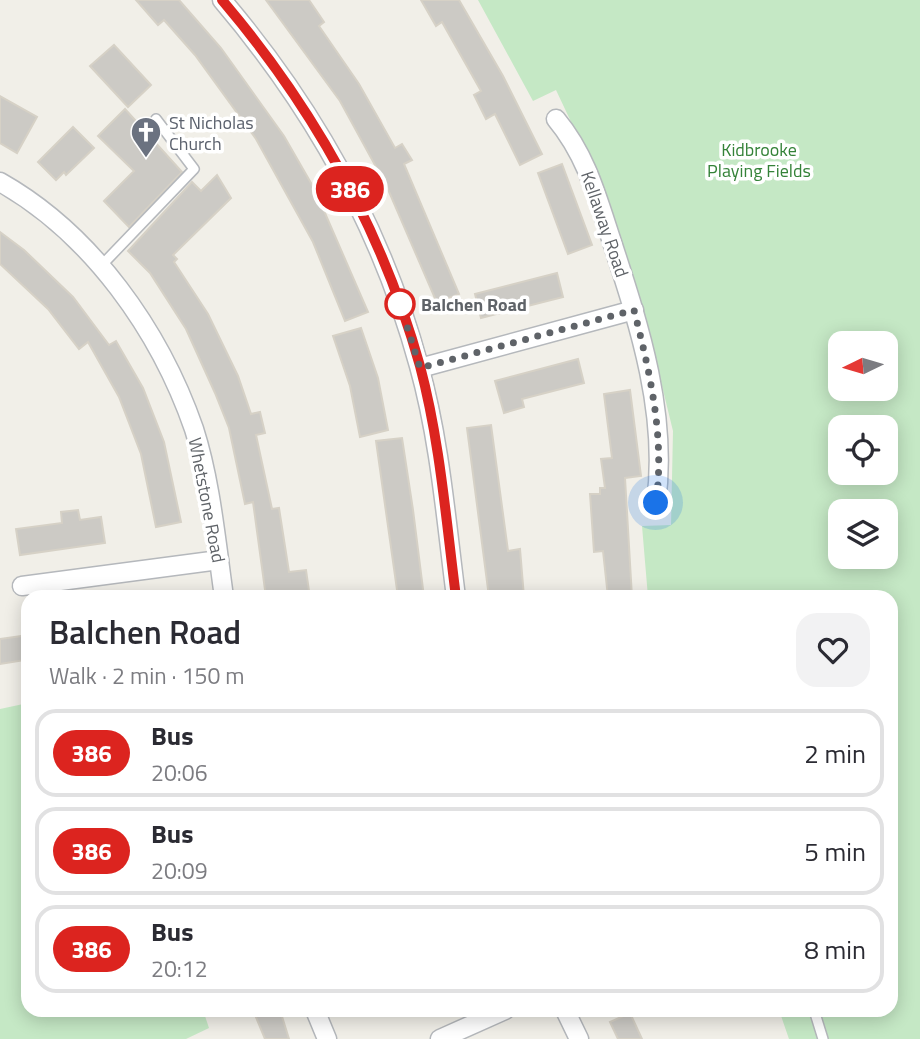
<!DOCTYPE html>
<meta charset="utf-8">
<style>
body{margin:0;font-family:"Titillium Web",sans-serif;background:#f2f2f3;color:#2b2b33;height:100vh;display:flex;flex-direction:column;font-size:26px;white-space:nowrap}
*{box-sizing:border-box;margin:0}
p{font-size:23px;color:#7c7c81}
.icon{flex:none;width:38px;height:38px;fill:none;stroke:currentColor;stroke-width:2;stroke-linecap:round;stroke-linejoin:round}
.map{position:relative;flex:1;overflow:hidden}
.side{position:absolute;left:21px;top:590px;width:877px;height:427px;display:flex;flex-direction:column;background:#fff;border-radius:21px;box-shadow:0 4px 18px #0003}
.side>*{flex:none}
.badge{padding:0 14px;border-radius:23px;font-size:24px;line-height:46px}
.needle{width:46px;rotate:265deg}
.controls{position:absolute;left:828px;top:331px;display:grid;gap:14px}
.controls a{display:grid;place-items:center;width:70px;height:70px;border-radius:14px;background:#fff;box-shadow:0 4px 18px #0003;font-size:35px}
.you{position:absolute;width:35px;height:35px;margin:-18px;border:5px solid #fff;border-radius:50%;background:#1a73e8;box-shadow:0 0 0 10px #1a73e833}
.map>.badge{position:absolute;translate:-50% -50%;box-shadow:0 0 0 4px #fff}
.round{display:grid;place-items:center;flex:none;width:74px;height:74px;border-radius:21px;background:#f2f2f3}
.overview{display:flex;align-items:center;justify-content:space-between;height:119px;padding:0 28px}
h1{font-size:33px;font-weight:600;line-height:52px}
ul{padding:0;list-style:none}
li{display:flex;align-items:center;gap:21px;height:88px;margin:0 14px 10px;padding:0 14px;border:4px solid #e1e1e2;border-radius:21px}
li div{flex:1}
li b{display:block;font-size:26px}
li em{font-style:normal}
li .badge{min-width:77px;font-weight:700;text-align:center}
.map>svg:first-child{display:block}
</style>
<div class="map">
<svg width="920" height="1039" viewBox="0 0 920 1039">
<rect width="100%" height="100%" fill="#f1efe8"/>
<g fill="#c5e8c5" fill-rule="evenodd">
<path d="M478,0H920V1039H789L779,1010H891V597H648L642,526L671,525L673,431L644,312L597,177L556,90L533,101ZM840,343H886V388H840ZM840,427H886V472H840ZM840,511H886V556H840Z"/>
<polygon points="28,703 28,1010 203,1010 209,1028 186,1039 0,1039 0,709"/>
</g>
<g fill="#cccac5" stroke="#d6d1c6" stroke-width="2">
<polygon points="136,0 179,0 221,48 284,136 315,190 368,312 345,321 313,242 256,139 195,55 164,20 158,25"/>
<polygon points="266,0 309,0 324,22 319,26 359,84 395,148 402,144 412,160 404,164 459,294 437,303 387,187 340,101"/>
<polygon points="421,0 459,0 503,76 542,154 520,165 495,114 486,119 474,95 481,91 442,22 436,26"/>
<polygon points="114,45 151,85 128,107 90,66"/>
<polygon points="0,96 37,117 17,153 0,143"/>
<polygon points="125,109 182,172 129,227 104,201 134,171 98,136"/>
<polygon points="73,127 94,148 66,175 64,172 56,180 38,162"/>
<polygon points="562,164 592,245 568,254 538,173"/>
<polygon points="217,175 231,198 173,255 177,259 174,262 208,314 238,376 251,414 260,412 265,433 256,435 272,509 279,508 289,572 306,570 309,591 266,597 253,502 245,504 229,428 215,393 186,329 150,273 128,251 192,182 201,191"/>
<polygon points="0,232 24,250 73,297 109,345 116,341 143,388 164,442 181,522 156,527 141,454 119,397 88,342 79,349 48,309 0,264"/>
<polygon points="557,273 563,297 481,318 475,294"/>
<polygon points="361,328 378,378 388,430 360,437 350,386 333,336"/>
<polygon points="578,359 584,383 522,399 524,407 504,413 495,381"/>
<polygon points="630,390 641,476 625,478 632,597 608,597 603,551 594,552 590,494 600,494 600,488 605,488 601,459 612,458 604,394"/>
<polygon points="491,425 508,551 520,549 524,597 489,597 467,428"/>
<polygon points="402,438 413,510 424,597 398,597 376,441"/>
<polygon points="78,510 80,520 101,517 105,543 20,555 16,529 62,523 61,512"/>
<polygon points="22,636 25,660 0,664 0,639"/>
<polygon points="253,1010 280,1010 289,1039 265,1039"/>
<polygon points="630,1013 642,1039 618,1039 610,1022"/>
</g>
<g fill="none" stroke-linecap="round" stroke-linejoin="round">
<g stroke="#b5b8bc" stroke-width="12">
<g id="service">
<polyline points="100,267 194,169 156,119"/>
<polyline points="814,1010 823,1039"/>
</g>
</g>
<g stroke="#b5b8bc" stroke-width="21">
<g id="minor">
<path d="M222,0C313,107 382,230 419,366C440,441 446,520 456,597"/>
<path d="M556,119C587,156 598,200 613,245C640,328 668,415 656,503"/>
<path d="M0,182C92,234 160,331 194,429C211,482 216,541 224,597"/>
<polyline points="420,368 634,310"/>
<polyline points="22,586 219,560"/>
<polyline points="315,1010 327,1039"/>
<polyline points="565,1010 579,1039"/>
<polyline points="440,1039 505,1010"/>
</g>
</g>
<use href="#service" stroke="#fff" stroke-width="9"/>
<use href="#minor" stroke="#fff" stroke-width="18"/>
</g>
<g fill="none" stroke-linecap="round" stroke-linejoin="round">
<g stroke="#fff" stroke-width="16">
<path id="line" d="M222,0C313,107 382,230 420,366C440,441 446,520 456,597"/>
</g>
<use href="#line" stroke="#dc241f" stroke-width="10"/>
<path stroke="#5f6368" stroke-width="7" stroke-dasharray="0 12.6" d="M400,304L420,368L634,310C650,373 665,437 656,503"/>
</g>
<defs>
<g id="church-pin" transform="scale(1.575)"><path d="M0 17L-7.5 6A9.5 9.5 0 1 1 7.5 6Z" fill="#6b7280" stroke="#fff"/><path d="M-1.2-6h2.4v3.5h3.3v2.4h-3.3V6h-2.4V-.1h-3.3v-2.4h3.3Z" fill="#fff"/></g>
</defs>
<g fill-rule="evenodd">
<use href="#church-pin" x="146" y="132"/>
</g>
<circle fill="#fff" stroke="#dc241f" stroke-width="3.5" cx="400" cy="304" r="14"/>
<g text-anchor="middle" dominant-baseline="central" stroke-width="7" stroke-linejoin="round" paint-order="stroke">
<g font-size="18" fill="#5b616d" stroke="#fff" text-anchor="start">
<text x="169" y="122">St Nicholas<tspan x="169" dy="21">Church</tspan></text>
</g>
<g font-size="18" fill="#348238" stroke="#fff">
<text x="759" y="149">Kidbrooke<tspan x="759" dy="21">Playing Fields</tspan></text>
</g>
<g font-size="18" fill="#5f6368" stroke="#fff">
<text transform="translate(605 224) rotate(71)">Kellaway Road</text>
<text transform="translate(207 500) rotate(79)">Whetstone Road</text>
</g>
<g font-size="18" font-weight="bold" fill="#5f6368" stroke="#fff" text-anchor="start">
<text x="421" y="304">Balchen Road</text>
</g>
</g>
</svg>
<div class="controls">
<a><svg class="needle" viewBox="-14 -14 28 28"><path d="M0-13l5 13h-10z" fill="#e53935"/><path d="M0 13l5-13h-10z" fill="#7c7c81"/></svg></a>
<a><svg class="icon" aria-label="locate" viewBox="0 0 24 24"><circle cx="12" cy="12" r="6"/><path d="M12 2v4M12 18v4M2 12h4M18 12h4"/></svg></a>
<a><svg class="icon" aria-label="layers" viewBox="0 0 24 24"><path d="M12 4l9 5-9 5-9-5zM3 14l9 5 9-5"/></svg></a>
</div>
<div class="you" style="left:656px;top:503px"></div>
<b class="badge" style="left:350px;top:189px;background:#dc241f;color:#fff">386</b>
<section class="side">
<div class="overview"><div><h1>Balchen Road</h1><p>Walk · 2 min · 150 m</p></div><a class="round"><svg class="icon" aria-label="heart" viewBox="0 0 24 24"><path d="M12 20l-8-8c-3-5 5-10 8-4 3-6 11-1 8 4z"/></svg></a></div>
<ul>
<li><span class="badge" style="background:#dc241f;color:#fff">386</span><div><b>Bus</b><p>20:06</p></div><em>2 min</em></li>
<li><span class="badge" style="background:#dc241f;color:#fff">386</span><div><b>Bus</b><p>20:09</p></div><em>5 min</em></li>
<li><span class="badge" style="background:#dc241f;color:#fff">386</span><div><b>Bus</b><p>20:12</p></div><em>8 min</em></li>
</ul>
</section>
</div>
